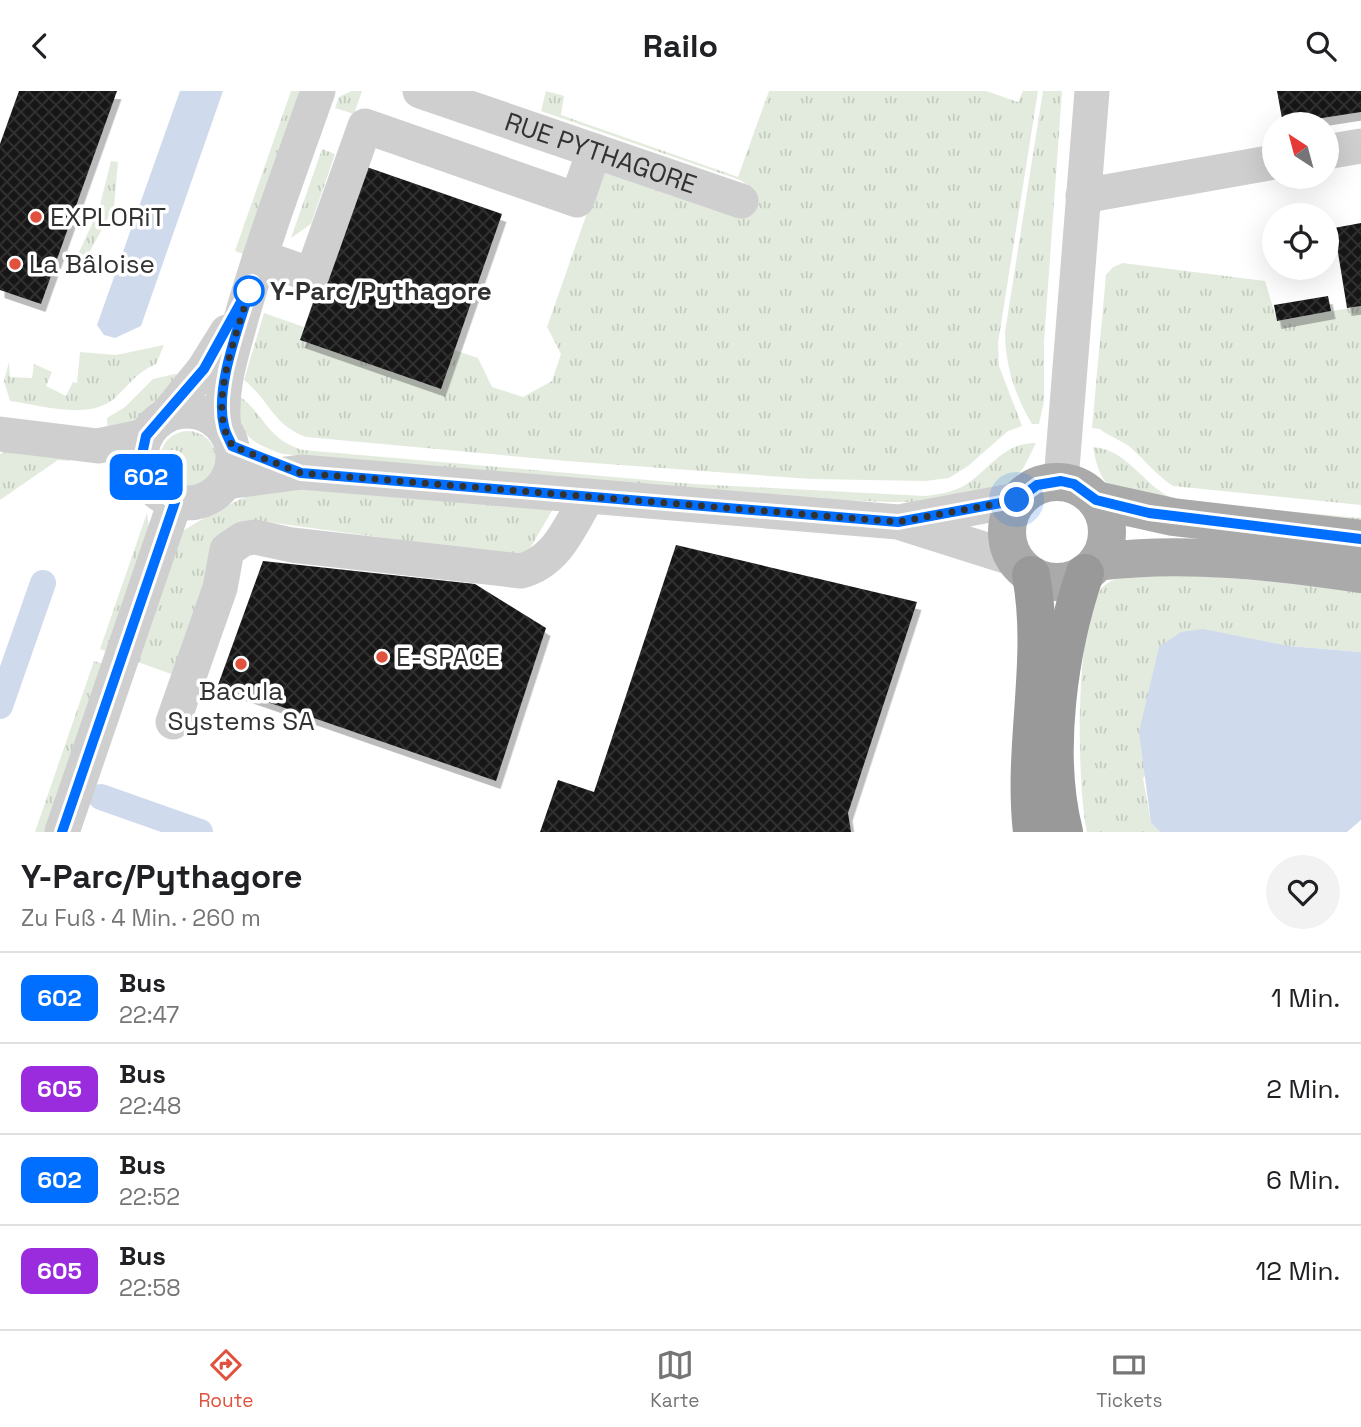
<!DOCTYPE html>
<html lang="de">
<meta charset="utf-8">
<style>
body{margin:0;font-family:"Space Grotesk",sans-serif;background:#f2f2f2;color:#202124;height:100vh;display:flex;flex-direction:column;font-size:26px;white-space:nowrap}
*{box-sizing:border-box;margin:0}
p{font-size:23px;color:#757577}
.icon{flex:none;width:38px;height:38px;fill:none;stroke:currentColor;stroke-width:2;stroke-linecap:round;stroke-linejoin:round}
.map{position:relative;height:741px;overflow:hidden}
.details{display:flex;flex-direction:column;background:#fff;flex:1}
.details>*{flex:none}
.badge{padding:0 14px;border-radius:10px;font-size:24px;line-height:46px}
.needle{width:46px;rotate:324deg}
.buttons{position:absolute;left:1262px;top:21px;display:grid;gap:14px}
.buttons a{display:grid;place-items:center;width:77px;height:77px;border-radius:50%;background:#fff;box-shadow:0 7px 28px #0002;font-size:35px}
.you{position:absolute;width:35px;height:35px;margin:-18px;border:5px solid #fff;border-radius:50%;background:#1a73e8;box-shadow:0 0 0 10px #1a73e833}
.map>.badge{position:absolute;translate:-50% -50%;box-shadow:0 0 0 4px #fff}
.round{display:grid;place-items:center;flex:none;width:74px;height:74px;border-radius:37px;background:#f2f2f2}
.headline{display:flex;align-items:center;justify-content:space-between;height:119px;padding:0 21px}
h1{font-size:33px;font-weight:600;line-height:52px}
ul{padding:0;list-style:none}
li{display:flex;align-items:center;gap:21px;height:91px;padding:0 21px;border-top:2px solid #e0e0e0}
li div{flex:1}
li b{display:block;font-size:26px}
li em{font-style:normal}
li .badge{min-width:77px;font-weight:700;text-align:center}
header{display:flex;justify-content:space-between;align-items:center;height:91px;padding:0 21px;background:#fff;font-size:32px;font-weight:600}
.tab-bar{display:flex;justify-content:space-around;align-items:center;height:98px;border-top:2px solid #e0e0e0;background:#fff;font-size:19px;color:#757577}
.tab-bar a{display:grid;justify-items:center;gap:4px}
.tab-bar .active{color:#e0523d}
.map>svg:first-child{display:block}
</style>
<header><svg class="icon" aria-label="back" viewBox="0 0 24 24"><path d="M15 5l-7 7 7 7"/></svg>Railo<svg class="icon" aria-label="search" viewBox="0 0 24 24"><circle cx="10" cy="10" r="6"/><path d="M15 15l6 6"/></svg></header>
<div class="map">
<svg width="1361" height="741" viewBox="0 0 1361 741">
<defs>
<pattern id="grass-tufts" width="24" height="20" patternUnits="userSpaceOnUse" patternTransform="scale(1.75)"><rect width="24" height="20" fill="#e3ebde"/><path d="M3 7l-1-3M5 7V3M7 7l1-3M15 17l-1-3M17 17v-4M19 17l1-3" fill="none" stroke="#c3cabf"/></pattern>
<pattern id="building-cross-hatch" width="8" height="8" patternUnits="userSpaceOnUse" patternTransform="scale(1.75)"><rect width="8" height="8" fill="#191919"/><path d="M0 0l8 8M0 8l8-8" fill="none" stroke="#323232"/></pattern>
<filter id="shadow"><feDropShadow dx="4.5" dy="8" stdDeviation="0" flood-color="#0004"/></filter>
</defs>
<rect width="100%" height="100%" fill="#fff"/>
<g fill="url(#grass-tufts)">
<polygon points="291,0 303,0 246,164 235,160"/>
<polygon points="351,0 362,0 354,23 335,17 339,6"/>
<path d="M546,0L564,5L561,24L738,86L769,0H986L1018,11L1023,0H1038L998,252L999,275L1022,335L1008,340L968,375L949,387L925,390L811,388L566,370L306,346C273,334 270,310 244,289L264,222L304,236L300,249L440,298L454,259L478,267L492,296L523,306L552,290L561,263L547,236L600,85L607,81L750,96L740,89L541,20Z"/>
<path d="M1043,0H1062L1044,251V310L1039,333H1032C1015,304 1005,274 1005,241Z"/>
<polygon points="322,58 335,63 311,133 291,147"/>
<polygon points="111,70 118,71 114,116 82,175 74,172 99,118"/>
<path d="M1123,172L1265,190L1277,230L1361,215V414L1173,395C1156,384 1145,369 1130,356C1120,348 1109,346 1100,338L1092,337L1106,184L1113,176Z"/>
<path d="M164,254L156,273C137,281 130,293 115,307C89,330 41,314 10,310L4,290L9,271L10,286L32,287L34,273L52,281L46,295L66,305L73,291L77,292L80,261L116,264Z"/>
<polygon points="175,283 190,286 133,335 108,343 107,327 125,316 153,288"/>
<path d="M238,304C265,323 266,348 303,359L694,393L925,405C940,403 954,401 967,393C990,377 1005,351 1036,352L1024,376L1012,391L994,403L963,411H888L763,406L283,363C248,351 236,342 238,304Z"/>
<circle cx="188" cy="368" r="28"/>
<path d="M1093,356C1131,359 1145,400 1180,410L1349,426L1361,427V434C1310,427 1145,426 1113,399C1099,387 1096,372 1093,356Z"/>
<polygon points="5,360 70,366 69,370 58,369 0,409 0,363"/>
<path d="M275,396L553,418L525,466L253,429L174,584L135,570L181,441C211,422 242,405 275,396Z"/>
<polygon points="147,422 150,444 110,562 100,558"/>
<path d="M1156,481L1361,498V561L1289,555L1143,687L1151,732L1160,741H1087C1077,698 1074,531 1101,498C1115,483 1137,483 1156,481Z"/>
<polygon points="94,570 107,574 49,741 35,741"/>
</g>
<g fill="#cfdbed">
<polygon points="180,0 223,0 141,235 115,247 104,244 97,234"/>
<polygon points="1203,538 1289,555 1361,561 1361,729 1347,741 1160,741 1151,732 1139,641 1159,556 1181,541"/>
</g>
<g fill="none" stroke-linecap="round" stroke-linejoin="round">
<g stroke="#cfdbed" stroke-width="26">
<polyline points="0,615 43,492"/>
<polyline points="101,706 200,741"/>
</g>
</g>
<g fill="url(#building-cross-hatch)" filter="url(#shadow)">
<polygon points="19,0 117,0 41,213 0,199 0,53"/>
<polygon points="1277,0 1361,0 1361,21 1283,33"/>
<polygon points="361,74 502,123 441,298 300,249"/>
<polygon points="1361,132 1361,215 1347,217 1334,137"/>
<polygon points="1328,205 1331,220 1277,230 1274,214"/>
<polygon points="676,454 917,511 848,722 851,741 540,741 558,689 594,701"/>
<polygon points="263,470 475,493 546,537 496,690 218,594"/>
</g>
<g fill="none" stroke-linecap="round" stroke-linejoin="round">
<g stroke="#cfcfcf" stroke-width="35">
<path id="s1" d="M420,0L741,110"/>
<polyline points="1326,61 1361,55"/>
<polyline points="1083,105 1274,71"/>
<polyline points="260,166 312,184 365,35 577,109 594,60"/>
<circle cx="187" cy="366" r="46"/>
<polyline points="166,325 204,278 227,241"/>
<path d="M224,338C219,299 231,265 241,228C263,151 291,76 318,0"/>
<polyline points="0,343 98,355 146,345"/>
<polyline points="1061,390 1092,0"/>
<polyline points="226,391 301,381 898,431 1015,468"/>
<polyline points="904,430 1017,409"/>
<path d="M173,631L220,497L227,459L243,448L255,446L292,454L521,480C557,471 569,436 587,407"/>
<polyline points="62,741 175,411"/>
</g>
<g stroke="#aaa" stroke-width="38">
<circle cx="1057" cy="441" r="50"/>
<polyline points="1096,409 1173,426 1361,448"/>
<path d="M1097,471C1183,460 1275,470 1361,483"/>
</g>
<g stroke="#999" stroke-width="38">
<path d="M1031,484C1047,569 1022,655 1032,741"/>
<path d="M1064,741C1044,662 1059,558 1085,482"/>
</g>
</g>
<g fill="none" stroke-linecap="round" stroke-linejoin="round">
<g stroke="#fff" stroke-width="16">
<path id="line" d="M62,741L175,411L155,399L143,379L141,368L146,345L204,278L252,191C241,231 214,295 224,335C225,342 230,349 232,355L301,382L898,431L1017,409L1037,394L1061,390L1074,393L1096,409L1149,422L1361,448"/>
</g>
<use href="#line" stroke="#006fff" stroke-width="10"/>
<path stroke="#323232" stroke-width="7" stroke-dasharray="0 12.6" d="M249,200L252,191C241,231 214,295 224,335C225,342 230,349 232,355L301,382L898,431L1017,409"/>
</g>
<g fill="#e0523d" stroke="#fff" stroke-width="2.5">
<circle cx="36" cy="126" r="7"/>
<circle cx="15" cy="173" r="7"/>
<circle cx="382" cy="566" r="7"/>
<circle cx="241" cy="573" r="7"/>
</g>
<circle fill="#fff" stroke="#006fff" stroke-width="3.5" cx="249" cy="200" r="14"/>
<g text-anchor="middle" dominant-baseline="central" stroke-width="7" stroke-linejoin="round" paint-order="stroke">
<g font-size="26" fill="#323232" stroke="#fff">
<text stroke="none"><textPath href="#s1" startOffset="191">RUE PYTHAGORE</textPath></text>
</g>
<g font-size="26" fill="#323232" stroke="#fff" text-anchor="start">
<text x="50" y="126">EXPLORiT</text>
<text x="29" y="173">La Bâloise</text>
<text x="396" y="566">E-SPACE</text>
<text x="241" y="600" text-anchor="middle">Bacula<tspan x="241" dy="30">Systems SA</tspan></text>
</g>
<g font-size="26" font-weight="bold" fill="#323232" stroke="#fff" text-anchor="start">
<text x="270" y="200">Y-Parc/Pythagore</text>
</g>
</g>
</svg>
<div class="buttons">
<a><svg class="needle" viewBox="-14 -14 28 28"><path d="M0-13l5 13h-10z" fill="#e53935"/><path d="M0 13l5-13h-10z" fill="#757577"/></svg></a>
<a><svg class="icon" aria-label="locate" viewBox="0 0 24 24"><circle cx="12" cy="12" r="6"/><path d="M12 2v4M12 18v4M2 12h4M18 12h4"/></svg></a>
</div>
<div class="you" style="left:1017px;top:409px"></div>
<b class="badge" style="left:146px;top:386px;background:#006fff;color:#fff">602</b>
</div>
<section class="details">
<div class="headline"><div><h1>Y-Parc/Pythagore</h1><p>Zu Fuß · 4 Min. · 260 m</p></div><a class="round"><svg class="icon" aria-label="heart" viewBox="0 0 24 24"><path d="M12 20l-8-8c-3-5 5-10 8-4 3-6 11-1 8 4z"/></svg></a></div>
<ul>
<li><span class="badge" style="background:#006fff;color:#fff">602</span><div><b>Bus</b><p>22:47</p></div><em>1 Min.</em></li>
<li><span class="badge" style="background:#9a2cde;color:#fff">605</span><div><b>Bus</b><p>22:48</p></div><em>2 Min.</em></li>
<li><span class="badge" style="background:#006fff;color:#fff">602</span><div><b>Bus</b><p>22:52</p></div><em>6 Min.</em></li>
<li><span class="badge" style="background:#9a2cde;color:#fff">605</span><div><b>Bus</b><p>22:58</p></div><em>12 Min.</em></li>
</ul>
</section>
<nav class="tab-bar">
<a class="active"><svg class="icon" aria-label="directions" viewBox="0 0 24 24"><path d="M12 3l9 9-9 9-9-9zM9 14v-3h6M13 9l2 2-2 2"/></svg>Route</a>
<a><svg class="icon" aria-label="map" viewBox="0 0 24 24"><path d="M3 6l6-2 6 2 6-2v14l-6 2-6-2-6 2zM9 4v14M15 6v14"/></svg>Karte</a>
<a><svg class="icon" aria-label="tickets" viewBox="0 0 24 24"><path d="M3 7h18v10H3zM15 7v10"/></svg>Tickets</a>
</nav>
